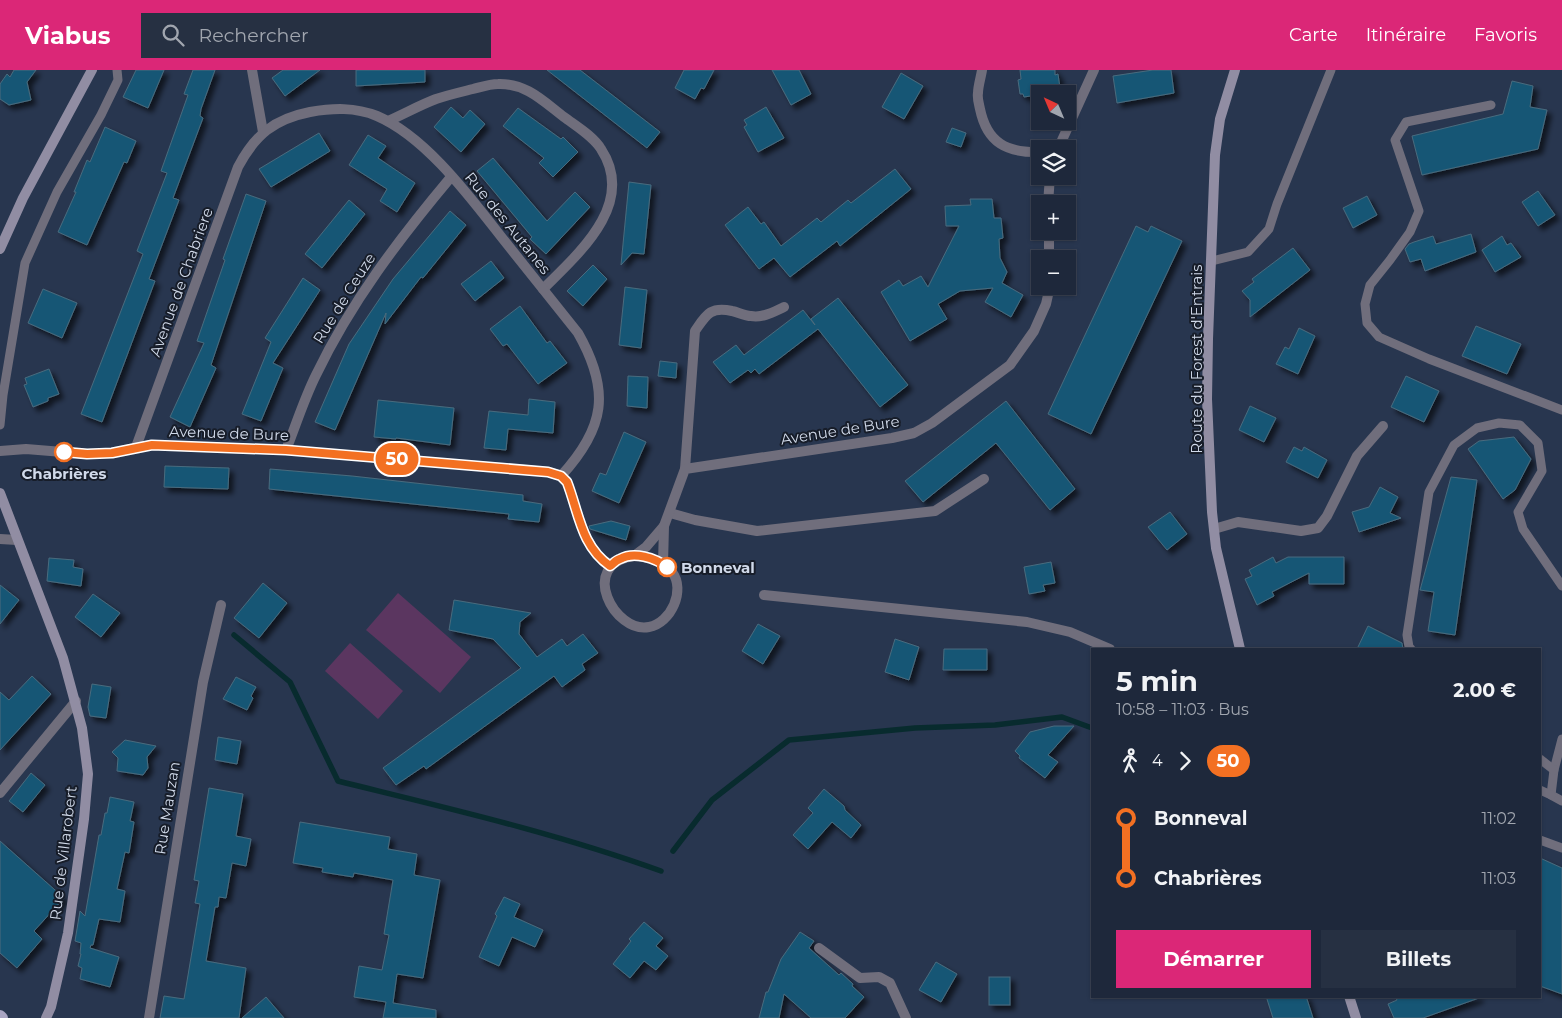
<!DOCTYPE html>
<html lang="fr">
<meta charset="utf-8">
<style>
body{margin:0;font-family:Montserrat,sans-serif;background:#263042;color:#f1f3f6;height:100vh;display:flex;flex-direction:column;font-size:19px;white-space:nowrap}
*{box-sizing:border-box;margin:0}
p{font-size:16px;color:#a1a6af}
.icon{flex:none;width:28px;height:28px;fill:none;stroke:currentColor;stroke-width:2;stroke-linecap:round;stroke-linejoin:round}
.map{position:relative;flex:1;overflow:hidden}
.sheet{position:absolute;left:1091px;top:578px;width:450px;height:350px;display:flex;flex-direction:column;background:#1e283b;border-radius:0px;box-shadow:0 1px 4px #0004,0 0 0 1px #3c4455}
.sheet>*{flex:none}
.badge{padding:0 10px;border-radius:16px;font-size:18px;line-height:32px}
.needle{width:32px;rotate:316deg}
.tools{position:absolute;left:1031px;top:15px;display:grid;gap:10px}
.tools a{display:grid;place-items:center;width:45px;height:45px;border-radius:0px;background:#1e283b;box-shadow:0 1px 4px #0004,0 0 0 1px #3c4455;font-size:25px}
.map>.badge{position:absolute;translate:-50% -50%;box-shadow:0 0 0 2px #fff}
.legs{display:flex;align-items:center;gap:8px;height:55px;padding:0 25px;font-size:16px}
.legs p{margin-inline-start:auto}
.summary{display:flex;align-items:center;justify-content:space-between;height:85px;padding:0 25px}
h1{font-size:28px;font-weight:700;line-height:38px}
.button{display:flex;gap:10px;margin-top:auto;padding:10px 25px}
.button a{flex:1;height:58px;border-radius:0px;background:#db2777;color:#fff;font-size:20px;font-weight:700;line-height:58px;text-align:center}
.button a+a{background:#263042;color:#f1f3f6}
ul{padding:0 25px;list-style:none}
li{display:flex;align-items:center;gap:18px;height:60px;font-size:19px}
li i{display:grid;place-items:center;width:8px;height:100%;margin:0 6px;background:currentColor}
li i::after{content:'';width:12px;height:12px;margin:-6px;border:4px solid;border-radius:50%;background:#1e283b}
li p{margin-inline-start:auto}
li:first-child i{background:linear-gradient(#0000 50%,currentColor 0)}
li:last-child i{background:linear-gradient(currentColor 50%,#0000 0)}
header{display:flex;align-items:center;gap:30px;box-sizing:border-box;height:70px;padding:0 25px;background:#db2777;color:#fff}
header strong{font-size:24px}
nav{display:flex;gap:28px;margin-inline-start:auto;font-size:18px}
.search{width:350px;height:45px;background:#263042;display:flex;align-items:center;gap:12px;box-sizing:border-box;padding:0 18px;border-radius:0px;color:#a1a6af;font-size:19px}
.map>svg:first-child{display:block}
</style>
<header>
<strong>Viabus</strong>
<div class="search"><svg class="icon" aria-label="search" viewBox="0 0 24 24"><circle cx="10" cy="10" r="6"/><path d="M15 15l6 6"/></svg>Rechercher</div>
<nav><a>Carte</a><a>Itinéraire</a><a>Favoris</a></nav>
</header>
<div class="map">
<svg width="1562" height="948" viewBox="0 0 1562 948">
<defs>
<filter id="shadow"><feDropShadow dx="4.5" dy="4.5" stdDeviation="2.5" flood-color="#0009"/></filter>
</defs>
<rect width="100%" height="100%" fill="#28364f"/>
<g fill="#5b3660">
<polygon points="398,523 471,587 440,623 366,560"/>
<polygon points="350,573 403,621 378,649 325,601"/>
</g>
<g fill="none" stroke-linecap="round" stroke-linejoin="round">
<g stroke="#082b2e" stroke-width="5.5">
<path d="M234,565L290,612L338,711C447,738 556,763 661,801"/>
<polyline points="673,781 712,730 789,670 915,658 995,655 1062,647 1092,658"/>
</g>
</g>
<g fill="#185774" stroke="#496b7e" filter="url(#shadow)">
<polygon points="14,0 36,0 27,12 31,30 9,35 0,29 0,14 7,4 10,7"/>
<polygon points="136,0 164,0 148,38 123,27"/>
<polygon points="193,0 215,0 201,39 200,46 203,48 173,128 179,130 149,209 155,211 102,352 81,344 143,184 137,181 167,103 161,101 188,25 184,24"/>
<polygon points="283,0 320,0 285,26 272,8"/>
<polygon points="356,0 425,0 425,12 356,16"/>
<polygon points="547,0 580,0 660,62 647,78"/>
<polygon points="684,0 714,0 704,19 701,18 695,29 675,18"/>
<polygon points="772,0 799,0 811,24 791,35"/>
<polygon points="1020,0 1055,0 1055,5 1058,4 1060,18 1057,19 1057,22 1024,27 1023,24 1020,24 1018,10 1021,9"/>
<polygon points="1153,0 1171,0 1174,23 1117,33 1113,6"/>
<polygon points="901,3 923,16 904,49 882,37"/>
<polygon points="1512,11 1533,16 1530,37 1547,40 1538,79 1422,105 1412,66 1503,44"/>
<polygon points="451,37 463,48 470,40 485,54 461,82 434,57"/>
<polygon points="766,37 784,68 758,82 744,57 747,55 744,50"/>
<polygon points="518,38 561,69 563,67 578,82 553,107 539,93 544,88 503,56"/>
<polygon points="105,57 136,71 127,93 124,92 87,175 58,162 76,122 74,122 87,90 90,92"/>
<polygon points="952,58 966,63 961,77 946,72"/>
<polygon points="319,63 330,81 271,117 259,99"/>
<polygon points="368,65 386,76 378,88 415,113 397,142 380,131 387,119 349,95"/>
<polygon points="493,88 547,151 575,122 590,137 546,184 530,169 532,167 477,101"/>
<polygon points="895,99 911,119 840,176 837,171 790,207 774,188 759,199 725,155 748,137 761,154 764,152 781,176 817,148 821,152 848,130 851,133"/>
<polygon points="629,112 651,115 644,184 632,183 621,195"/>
<polygon points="1538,121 1555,145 1538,156 1522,132"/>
<polygon points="246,124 266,131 211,295 216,298 190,357 170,347 204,273 197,271 225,190 223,189"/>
<polygon points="1367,126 1377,145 1353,158 1343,138"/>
<polygon points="970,129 992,129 994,148 1001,148 1003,168 999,169 1000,188 1007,202 1002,213 1023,225 1011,247 985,232 993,218 960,221 938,234 947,249 910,271 881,222 899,210 903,216 921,206 928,217 959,156 946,156 945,136 971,135"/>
<polygon points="349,130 365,144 322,198 305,184"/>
<polygon points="450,141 466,155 423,208 421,207 385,254 386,243 335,360 315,352 349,274 393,209"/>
<polygon points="1136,156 1148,162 1151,156 1182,171 1091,364 1048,344"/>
<polygon points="1471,164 1476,182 1425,201 1421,189 1410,192 1405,179 1409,174 1414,172 1433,166 1436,174"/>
<polygon points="1502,166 1507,175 1511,173 1521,187 1495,202 1482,180"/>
<polygon points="1293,178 1310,200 1250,247 1250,230 1242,221 1254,212 1252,209"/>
<polygon points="491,191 504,208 475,231 461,214"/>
<polygon points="593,195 607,209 583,236 567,221"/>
<polygon points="303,208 320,220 273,293 283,298 261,351 242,344 271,272 265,268"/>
<polygon points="625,217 647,220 641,278 619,275"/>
<polygon points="43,219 77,233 62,268 28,253"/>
<polygon points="838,228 908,315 880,337 818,259 759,304 755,299 751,303 748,300 730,313 713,292 736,275 744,285 803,240 815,255 811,249"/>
<polygon points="520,236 547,273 550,271 567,293 538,314 507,274 503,276 490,259"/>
<polygon points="1476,256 1521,274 1507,304 1462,286"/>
<polygon points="1299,258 1315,266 1298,304 1276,294 1285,277 1289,279"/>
<polygon points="660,291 677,293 676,308 658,306"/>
<polygon points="49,299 59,324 48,328 48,331 33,337 24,315 27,314 25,308"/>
<polygon points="628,306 648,307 647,338 627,336"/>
<polygon points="1406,306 1439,321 1424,352 1391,337"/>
<polygon points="529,329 555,332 553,363 508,359 506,380 484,378 489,341 528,345"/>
<polygon points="378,330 454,338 450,375 396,368 396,369 374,367"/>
<polygon points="1006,331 1075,419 1050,440 996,373 923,432 905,411"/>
<polygon points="1250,336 1276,348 1264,372 1239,360"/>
<polygon points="624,362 646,372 619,433 592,421 600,403 606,405"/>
<polygon points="1514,367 1531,389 1515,420 1503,429 1468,379 1479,371"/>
<polygon points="1294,377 1302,381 1304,377 1327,390 1318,408 1286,392"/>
<polygon points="165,396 229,398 228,419 164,417"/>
<polygon points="270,399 352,406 523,425 523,431 542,434 539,452 508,449 509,444 269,419"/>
<polygon points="1451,407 1477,410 1455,565 1428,561 1434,522 1420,520"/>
<polygon points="1380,417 1398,427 1390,443 1401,448 1359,462 1352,442 1369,437"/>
<polygon points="1170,442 1187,464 1167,480 1148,457"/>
<polygon points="611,451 630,456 626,470 590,459 589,456"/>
<polygon points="1273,487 1276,493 1288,487 1344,487 1344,514 1309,514 1309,503 1272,522 1274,526 1257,535 1245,509 1252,506 1249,500"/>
<polygon points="49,488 74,490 73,497 83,499 81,516 47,511"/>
<polygon points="1051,492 1055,513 1043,515 1045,521 1029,524 1024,497"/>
<polygon points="263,513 287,533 259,568 234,548"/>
<polygon points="0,515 19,530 0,554"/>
<polygon points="93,524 120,543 101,567 75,547"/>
<polygon points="454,530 531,543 520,552 519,564 537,587 562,569 567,576 583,564 598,583 582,594 585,600 562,617 554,606 426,699 424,696 396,715 383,698 521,598 493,569 449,560"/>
<polygon points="758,554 780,566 763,594 742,581"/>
<polygon points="1368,556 1402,573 1403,579 1357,579"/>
<polygon points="895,569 919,577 909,610 885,602"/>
<polygon points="944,579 987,579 987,600 943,600"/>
<polygon points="32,606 51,624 0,680 0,622 9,630"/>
<polygon points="236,607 256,617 251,626 253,628 247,640 223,629"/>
<polygon points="92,614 111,617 106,648 90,646 88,637"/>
<polygon points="1054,656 1074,656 1048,685 1058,692 1045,708 1019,688 1020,686 1015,681 1030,662"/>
<polygon points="218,667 241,671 237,694 215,690"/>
<polygon points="125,670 156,676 147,687 148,698 143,705 117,701 118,688 112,682"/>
<polygon points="31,703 45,715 23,742 9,731"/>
<polygon points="209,718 243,724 236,766 251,769 246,796 232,793 226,828 219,827 218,837 215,837 206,891 246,898 239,948 160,948 164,926 184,929 200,834 195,833 199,811 194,810"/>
<polygon points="824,719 844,736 845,740 861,755 851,768 832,752 808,779 793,765 813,743 808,738"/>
<polygon points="110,727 134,732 130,751 134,752 129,783 125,782 117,819 125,821 120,852 99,849 93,875 91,875 90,878 119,887 110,917 80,909 82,898 78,896 81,884 80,884 81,873 75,871 80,841 85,846 99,765 101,765 105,743 107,743"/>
<polygon points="300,752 390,767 388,779 417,784 414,805 440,810 423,908 397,904 393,933 436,940 436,948 383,948 386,932 354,927 359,896 382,900 389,865 384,864 393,810 354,803 353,807 322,802 323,798 293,793"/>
<polygon points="0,771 64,828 34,861 42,869 17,898 0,883"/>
<polygon points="1540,788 1562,798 1562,924 1540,916"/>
<polygon points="504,827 520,834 514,847 543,860 535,877 512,867 499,896 479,887 497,846 495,844"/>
<polygon points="644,852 663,868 656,876 668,886 656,900 644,891 630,908 613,894 631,871 629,869"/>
<polygon points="800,862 814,871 809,878 839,905 841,903 853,914 852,916 864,927 845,948 811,948 784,924 779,948 759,948 766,922 768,922 781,889"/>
<polygon points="936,892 957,904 941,932 919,920"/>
<rect x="989" y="907" width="21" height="28"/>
<polygon points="1266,926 1306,926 1313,948 1273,948"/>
<polygon points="1395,926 1479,926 1479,928 1423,948 1394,948 1388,934 1397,930"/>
<polygon points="266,927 284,948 242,948"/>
</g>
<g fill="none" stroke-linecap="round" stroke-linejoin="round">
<g stroke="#706e7c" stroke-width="9">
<polyline points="1491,35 1406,52 1395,70 1419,141 1410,162 1390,190 1370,215 1365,234 1367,253 1379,267 1429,289 1562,340"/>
<polyline points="1212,191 1248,182 1269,159 1277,134 1331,0"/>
<polyline points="0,355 3,325 25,193 57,122 101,45 118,10 117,0"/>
<polyline points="1411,579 1409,577 1407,565 1429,422 1454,375 1477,358 1499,353 1520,355 1538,373 1542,401 1518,442 1523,459 1562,516"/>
<polyline points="1562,669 1554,700 1551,725 1562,731"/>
<polyline points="1540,689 1554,700"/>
<polyline points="1540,720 1551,725"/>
<polyline points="1540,770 1562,778"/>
</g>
<g stroke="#706e7c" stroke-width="10">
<polyline points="252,0 263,62"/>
<path d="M982,0C981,7 978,16 978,23C977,28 979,34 980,39C987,73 1007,83 1040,82"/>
<path d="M388,51C404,44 420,35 436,29C448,25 461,22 473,19C481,17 490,14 498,14C526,13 543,31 564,47C576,56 593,66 601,79C637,134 578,184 543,219"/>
<polyline points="1058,79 1094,0"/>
<polyline points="1048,134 1050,106"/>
<polyline points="1049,161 1049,189"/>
<path d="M136,377L238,97C255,65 274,49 310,42C333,38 355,37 377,46C426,67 470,127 503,169C528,200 553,232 578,263C611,321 605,358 561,406"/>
<path d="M286,380C296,355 304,329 316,305C351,232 399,169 451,107"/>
<path d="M0,381L26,379L87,384L112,383L151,375L286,380L548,402L561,406L567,412C579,443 581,475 610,497"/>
<path d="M685,399L695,261C706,245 710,236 732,241C738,242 744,246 751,246C763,248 773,242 784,237"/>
<polyline points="670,443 695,450 757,461 935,441 984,409"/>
<polyline points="1214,459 1238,452 1301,461 1318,458 1327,446 1357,386 1383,356"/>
<polyline points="0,469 17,470"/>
<path d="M634,486C648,487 662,490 672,502C686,520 671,553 649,557C615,564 577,494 634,486Z"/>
<polyline points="634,486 646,477 664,456"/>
<polyline points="663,494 664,456 685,399 892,368 914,363 932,353 1010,295 1034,261 1046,234 1050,216"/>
<polyline points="764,525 1027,552 1070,562 1110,579"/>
<polyline points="0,723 76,631"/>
<polyline points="819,878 860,908 879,907 890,913 906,948"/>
<polyline points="149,948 203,612 221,535"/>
</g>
<g stroke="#918da3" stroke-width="10">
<polyline points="1235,0 1220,49 1215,85 1208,269 1207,329 1212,442 1216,478 1240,579"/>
<polyline points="0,179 23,128 92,0"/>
<polyline points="0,423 63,588 82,658 88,704 84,749 68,863 51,937 46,948"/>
<polyline points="1349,926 1356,948"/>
</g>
<polyline stroke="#a9a5c2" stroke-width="12" points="0,946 2,948"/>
</g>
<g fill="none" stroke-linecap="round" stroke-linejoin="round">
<g stroke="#fff" stroke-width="11">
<path id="line-1" d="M64,382L87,384L112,383L152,375L286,380L548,402L561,406L567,412C579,443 581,476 610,496C613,494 616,490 620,489C634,481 655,488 667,497"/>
</g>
<use href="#line-1" stroke="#f37022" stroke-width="8"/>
</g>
<g fill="#fff" stroke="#f37022" stroke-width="2.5">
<circle cx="64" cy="382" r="9"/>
<circle cx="667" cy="497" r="9"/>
</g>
<g text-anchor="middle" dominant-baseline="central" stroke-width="4" stroke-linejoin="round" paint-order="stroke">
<g font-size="15" fill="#d0d9e9" stroke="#171d29">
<text transform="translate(508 153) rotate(51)">Rue des Autanes</text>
<text transform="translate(181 212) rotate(-70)">Avenue de Chabriere</text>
<text transform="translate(344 228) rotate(-58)">Rue de Ceuze</text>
<text transform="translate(1196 289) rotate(-90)">Route du Forest d'Entrais</text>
<text transform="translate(840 360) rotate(-9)">Avenue de Bure</text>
<text transform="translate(229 363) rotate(2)">Avenue de Bure</text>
<text transform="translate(167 738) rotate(-81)">Rue Mauzan</text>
<text transform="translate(63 783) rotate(-83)">Rue de Villarobert</text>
</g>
<g font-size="15" font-weight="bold" fill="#d0d9e9" stroke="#171d29">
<text x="64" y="403">Chabrières</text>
<text x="681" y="497" text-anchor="start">Bonneval</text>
</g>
</g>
</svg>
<div class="tools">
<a><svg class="needle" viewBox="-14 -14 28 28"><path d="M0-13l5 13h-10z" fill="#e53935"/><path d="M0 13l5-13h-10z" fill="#a1a6af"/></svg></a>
<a><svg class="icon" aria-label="layers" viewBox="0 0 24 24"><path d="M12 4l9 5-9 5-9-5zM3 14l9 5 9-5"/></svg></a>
<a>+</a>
<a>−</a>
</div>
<b class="badge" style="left:397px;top:389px;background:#f37022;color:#fff">50</b>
<section class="sheet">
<div class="summary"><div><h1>5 min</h1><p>10:58 – 11:03 · Bus</p></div><b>2.00 €</b></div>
<div class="legs"><svg class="icon" aria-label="walk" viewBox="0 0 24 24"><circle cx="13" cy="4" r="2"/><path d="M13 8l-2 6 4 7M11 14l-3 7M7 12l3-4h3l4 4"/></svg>4<svg class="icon" aria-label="forward" viewBox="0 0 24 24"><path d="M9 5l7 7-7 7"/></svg><b class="badge" style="background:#f37022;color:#fff">50</b></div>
<ul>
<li><i style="color:#f37022"></i><b>Bonneval</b><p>11:02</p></li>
<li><i style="color:#f37022"></i><b>Chabrières</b><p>11:03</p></li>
</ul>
<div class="button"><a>Démarrer</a><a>Billets</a></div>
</section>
</div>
